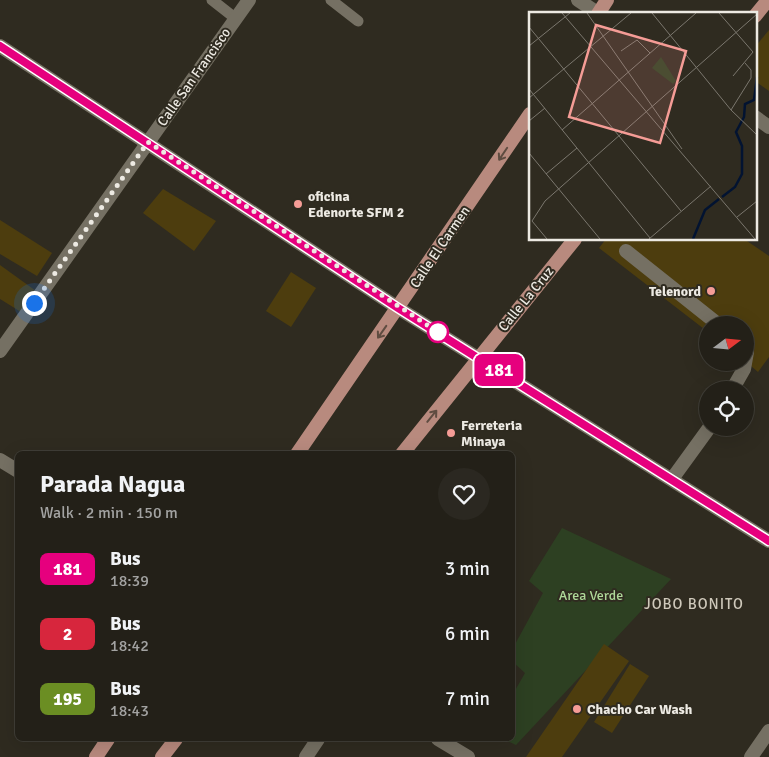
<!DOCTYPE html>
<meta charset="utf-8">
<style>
body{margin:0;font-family:Signika,sans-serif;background:#2b2821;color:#f1f3f6;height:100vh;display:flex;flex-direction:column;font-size:19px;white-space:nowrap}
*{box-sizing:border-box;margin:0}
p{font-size:16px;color:#a3a3a2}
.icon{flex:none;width:28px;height:28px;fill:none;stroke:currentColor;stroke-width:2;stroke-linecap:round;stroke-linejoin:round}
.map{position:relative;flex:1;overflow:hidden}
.details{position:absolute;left:15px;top:451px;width:500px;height:290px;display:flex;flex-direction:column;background:#232018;border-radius:8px;box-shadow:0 5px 20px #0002,0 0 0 1px #403e37}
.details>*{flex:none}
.badge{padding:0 10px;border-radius:8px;font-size:18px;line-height:32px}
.needle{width:32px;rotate:74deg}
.controls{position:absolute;left:699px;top:316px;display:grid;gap:10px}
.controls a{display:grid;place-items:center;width:55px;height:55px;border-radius:50%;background:#232018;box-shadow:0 5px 20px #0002,0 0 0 1px #403e37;font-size:25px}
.you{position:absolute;width:25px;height:25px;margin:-12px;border:4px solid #fff;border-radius:50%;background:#1a73e8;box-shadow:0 0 0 8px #1a73e833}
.map>.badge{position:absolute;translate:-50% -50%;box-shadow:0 0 0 2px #fff}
.round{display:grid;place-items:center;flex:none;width:52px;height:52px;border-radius:26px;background:#2b2821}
.summary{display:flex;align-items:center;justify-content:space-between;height:85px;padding:0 25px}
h1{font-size:24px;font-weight:700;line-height:38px}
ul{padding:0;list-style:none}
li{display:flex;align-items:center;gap:15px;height:65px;padding:0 25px}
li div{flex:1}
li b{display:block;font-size:19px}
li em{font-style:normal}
li .badge{min-width:55px;font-weight:700;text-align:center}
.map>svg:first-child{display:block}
</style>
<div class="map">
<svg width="769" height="757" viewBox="0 0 769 757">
<rect width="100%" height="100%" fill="#2f2b20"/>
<polygon fill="#2d4022" points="562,528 671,579 516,745 503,739 512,739 513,694 525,673 513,662 513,648 543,593 529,581"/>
<g fill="#4d3d0e">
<polygon points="769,30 769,91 755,81 755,47"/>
<polygon points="163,189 216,221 194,251 143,213"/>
<polygon points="0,220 52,253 37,276 0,254"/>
<polygon points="606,239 744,239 769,256 769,357 758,372 745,361 745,325 708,325 708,332 599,248"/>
<polygon points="0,265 36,291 21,312 0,299"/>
<polygon points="291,272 316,288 291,327 266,311"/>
<polygon points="604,644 629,661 562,757 526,757"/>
<polygon points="630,664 649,676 612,733 594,722"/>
</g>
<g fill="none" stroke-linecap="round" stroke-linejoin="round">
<g stroke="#757063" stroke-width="11">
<polyline points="212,0 235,18"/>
<polyline points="331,0 358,21"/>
</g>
<g stroke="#757063" stroke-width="14">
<polyline points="578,0 599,14"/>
<polyline points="0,46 398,308 769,541"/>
<polyline points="755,117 769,127"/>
<polyline points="626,251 719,325"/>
<polyline points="0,351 249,0"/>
<polyline points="732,390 744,369 747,352 745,350"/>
<polyline points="0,460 18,471"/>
<polyline points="672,479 709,428"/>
<polyline points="438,739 468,757"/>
<polyline points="306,757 318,739"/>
<polyline points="751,757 769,731"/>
</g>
<g stroke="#b88a7e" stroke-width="14">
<polyline points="598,14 607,0"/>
<polyline points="755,16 768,0"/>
<polyline points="297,454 530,114"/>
<polyline points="402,454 575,239"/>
<polyline points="96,757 108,739"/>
<polyline points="162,757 176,739"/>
</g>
</g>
<defs><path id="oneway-shaft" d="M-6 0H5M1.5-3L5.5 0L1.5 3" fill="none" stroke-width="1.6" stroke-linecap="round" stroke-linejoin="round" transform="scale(1.25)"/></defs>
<g stroke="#5f4c41">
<use href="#oneway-shaft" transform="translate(503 154) rotate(124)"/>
<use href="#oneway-shaft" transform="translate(382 332) rotate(125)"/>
<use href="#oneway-shaft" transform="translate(432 416) rotate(-51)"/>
</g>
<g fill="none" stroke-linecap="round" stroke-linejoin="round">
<g stroke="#fff" stroke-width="11">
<polyline id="line" points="0,46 398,308 769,541"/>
</g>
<use href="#line" stroke="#e6007e" stroke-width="8"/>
<polyline stroke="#edeae3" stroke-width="5" stroke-dasharray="0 9" points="34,303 148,142 438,332"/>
</g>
<g fill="#f59c96" stroke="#2f2b20" stroke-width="2">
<circle cx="298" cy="204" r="5"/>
<circle cx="711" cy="291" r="5"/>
<circle cx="451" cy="433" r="5"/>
<circle cx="577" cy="709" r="5"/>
</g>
<circle fill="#fff" stroke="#e6007e" stroke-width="2.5" cx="438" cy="332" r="10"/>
<g text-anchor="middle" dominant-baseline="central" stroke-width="4" stroke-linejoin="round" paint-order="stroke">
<g font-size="14" fill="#edeae3" stroke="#2f2b20">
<text transform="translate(194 77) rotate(-55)">Calle San Francisco</text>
<text transform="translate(440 247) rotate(-56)">Calle El Carmen</text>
<text transform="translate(526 299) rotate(-51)">Calle La Cruz</text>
</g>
<g font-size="14" font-weight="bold" fill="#edeae3" stroke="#2f2b20" text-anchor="start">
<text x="308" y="196">oficina<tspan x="308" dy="16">Edenorte SFM 2</tspan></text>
<text x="701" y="291" text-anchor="end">Telenord</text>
<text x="461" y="425">Ferreteria<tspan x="461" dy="16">Minaya</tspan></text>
<text x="587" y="709">Chacho Car Wash</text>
</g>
<g font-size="14" fill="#aed899" stroke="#2f2b20">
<text x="591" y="595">Area Verde</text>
</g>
<g font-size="15" letter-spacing="1" fill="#cfc9bb" stroke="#2f2b20">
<text x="694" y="604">JOBO BONITO</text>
</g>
</g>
<g transform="translate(529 12)">
<rect width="228" height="228" fill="#2f2b20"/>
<path d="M132,45L147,69L144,72L123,56Z" fill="#2d4022"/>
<path fill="none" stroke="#021331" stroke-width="2.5" d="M193,185L206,175L213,162V134L207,120L215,105L216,92L225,88L228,65M164,227L176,198L190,187"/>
<path fill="none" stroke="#7b776e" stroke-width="1" d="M33,1L226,227M58,1L153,137M123,1L202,98L228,123M190,1L224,40L204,64M0,15L152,199M0,34L41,1M92,39L108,28L121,41M0,77L121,226M0,86L102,1M202,98L222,66V58L216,51M0,109L16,96M33,118L167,1M0,141L71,227M17,162L48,136M208,205L228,189M18,227L3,209L16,189L228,2M120,227L182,174"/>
<path fill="#f59c96" fill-opacity="0.15" stroke="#f59c96" stroke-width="2.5" d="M67,13L157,39L131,131L40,105Z"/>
<rect width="228" height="228" fill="none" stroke="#edeae3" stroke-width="2.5"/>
</g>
</svg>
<div class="controls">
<a><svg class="needle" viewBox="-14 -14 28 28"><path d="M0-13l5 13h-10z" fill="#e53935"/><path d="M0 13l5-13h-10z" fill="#a3a3a2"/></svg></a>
<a><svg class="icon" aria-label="locate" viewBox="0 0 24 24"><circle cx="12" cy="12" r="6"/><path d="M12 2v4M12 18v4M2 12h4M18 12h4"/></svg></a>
</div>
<div class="you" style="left:34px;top:303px"></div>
<b class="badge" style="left:499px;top:370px;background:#e6007e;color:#fff">181</b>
<section class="details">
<div class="summary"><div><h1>Parada Nagua</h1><p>Walk · 2 min · 150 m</p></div><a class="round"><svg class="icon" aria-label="heart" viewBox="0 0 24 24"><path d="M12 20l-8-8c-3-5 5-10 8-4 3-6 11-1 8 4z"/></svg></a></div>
<ul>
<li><span class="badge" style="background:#e6007e;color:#fff">181</span><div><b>Bus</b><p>18:39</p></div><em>3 min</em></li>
<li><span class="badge" style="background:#d7263d;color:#fff">2</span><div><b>Bus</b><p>18:42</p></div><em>6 min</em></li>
<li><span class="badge" style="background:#6b8e23;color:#fff">195</span><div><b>Bus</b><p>18:43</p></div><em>7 min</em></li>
</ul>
</section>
</div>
